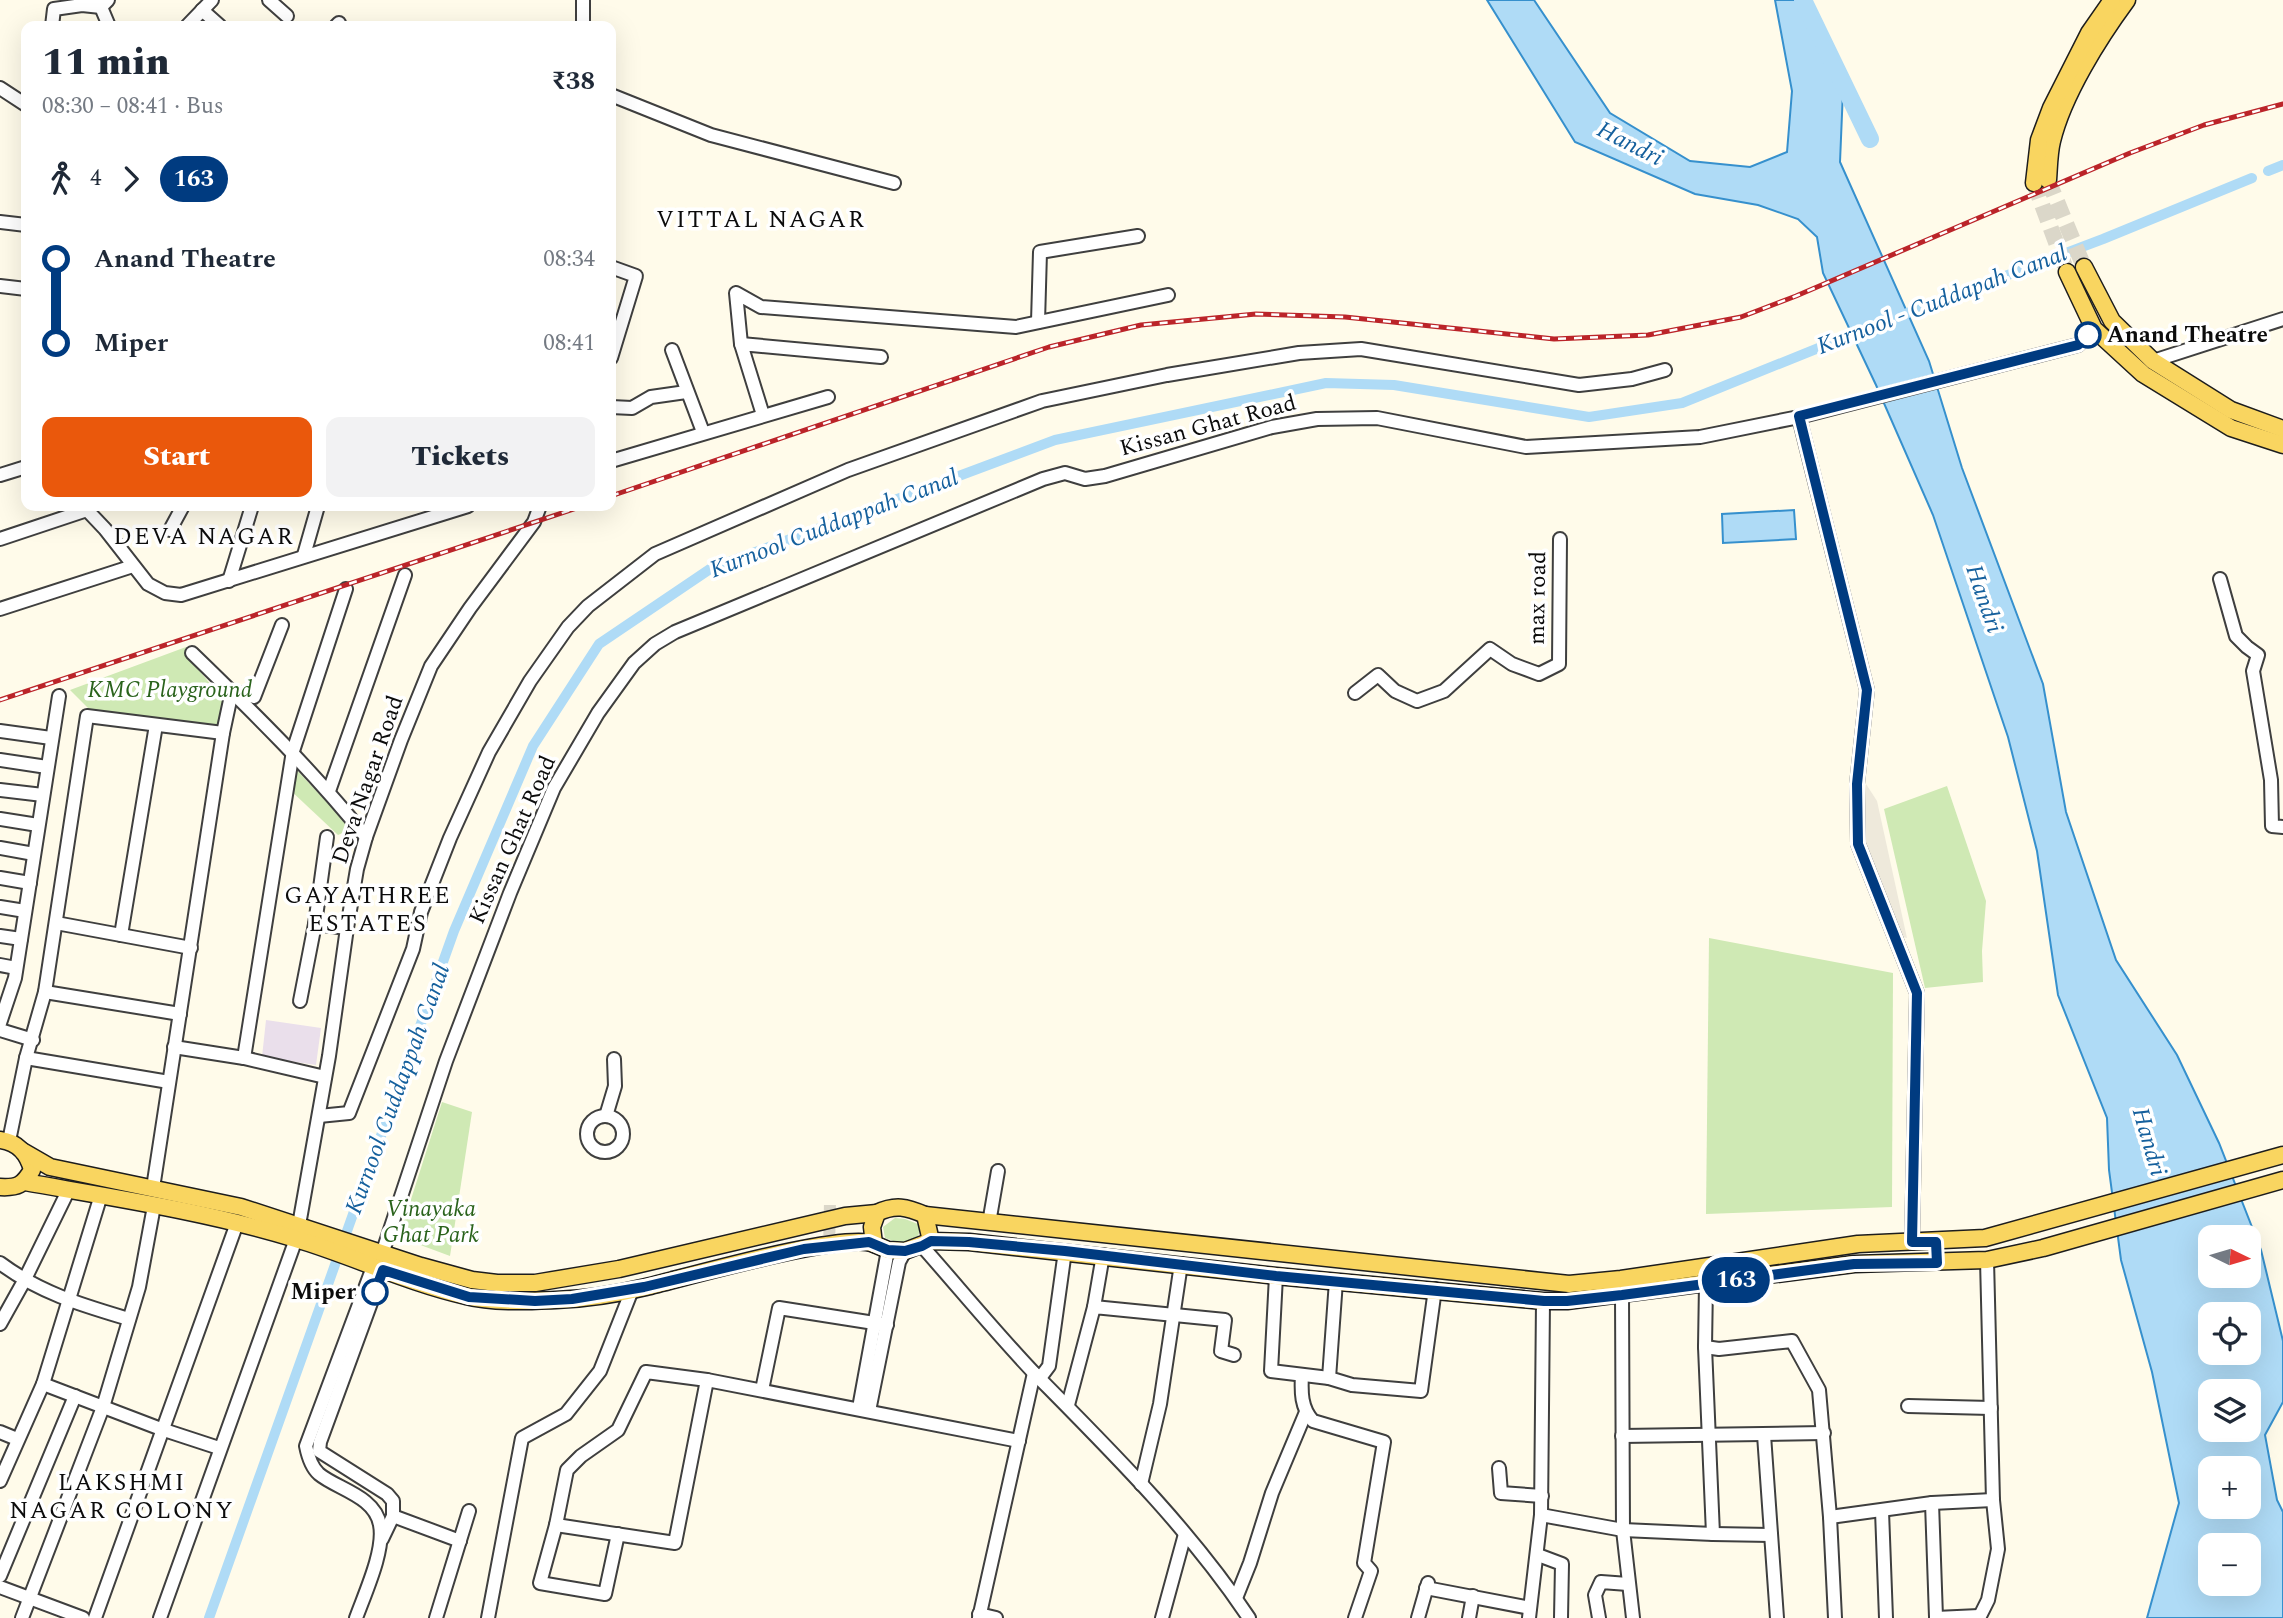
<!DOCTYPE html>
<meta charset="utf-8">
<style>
body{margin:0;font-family:Spectral,serif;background:#f2f2f3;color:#1f2937;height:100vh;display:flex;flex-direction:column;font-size:26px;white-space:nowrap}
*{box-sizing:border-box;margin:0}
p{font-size:23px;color:#747a83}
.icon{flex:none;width:38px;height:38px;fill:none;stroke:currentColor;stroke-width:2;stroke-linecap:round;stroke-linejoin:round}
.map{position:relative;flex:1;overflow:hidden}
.side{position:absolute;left:21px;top:21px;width:595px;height:490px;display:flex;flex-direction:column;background:#fff;border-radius:14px;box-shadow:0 7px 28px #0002}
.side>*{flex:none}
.badge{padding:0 14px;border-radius:23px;font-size:24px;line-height:46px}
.needle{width:46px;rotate:95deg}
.buttons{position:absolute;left:2198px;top:1225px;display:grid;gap:14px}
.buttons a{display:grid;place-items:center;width:63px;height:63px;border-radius:14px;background:#fff;box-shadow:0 7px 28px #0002;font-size:35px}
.map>.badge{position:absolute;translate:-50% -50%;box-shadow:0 0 0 4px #fff}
.legs{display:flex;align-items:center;gap:10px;height:77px;padding:0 21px;font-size:23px}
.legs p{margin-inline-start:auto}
.headline{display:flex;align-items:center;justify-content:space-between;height:119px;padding:0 21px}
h1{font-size:38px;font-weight:800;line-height:52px}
.action{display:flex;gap:14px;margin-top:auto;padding:14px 21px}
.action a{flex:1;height:80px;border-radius:14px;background:#ea580c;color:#fff;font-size:28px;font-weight:800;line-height:80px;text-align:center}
.action a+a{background:#f2f2f3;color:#1f2937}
ul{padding:0 21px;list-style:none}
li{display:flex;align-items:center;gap:24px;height:84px;font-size:26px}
li i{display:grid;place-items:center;width:10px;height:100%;margin:0 9px;background:currentColor}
li i::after{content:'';width:18px;height:18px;margin:-9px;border:5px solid;border-radius:50%;background:#fff}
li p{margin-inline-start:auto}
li:first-child i{background:linear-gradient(#0000 50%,currentColor 0)}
li:last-child i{background:linear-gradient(currentColor 50%,#0000 0)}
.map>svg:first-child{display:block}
</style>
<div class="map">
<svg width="2283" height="1618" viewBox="0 0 2283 1618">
<rect width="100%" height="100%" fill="#fffbea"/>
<polygon fill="#eadfeb" points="266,1020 321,1028 316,1065 262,1057"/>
<g fill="#cfe9b4">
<polygon points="186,647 190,659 224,701 217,730 95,715 70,690"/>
<polygon points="292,765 352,829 338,835 288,788"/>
<polygon points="1947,786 1986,901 1982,951 1983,982 1925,988 1884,809"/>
<polygon points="1709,938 1893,973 1892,1207 1706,1214"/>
<polygon points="442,1102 472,1112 450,1256 399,1237"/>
<polygon points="895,1218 905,1219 918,1224 920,1230 918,1236 902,1244 885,1238 883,1227"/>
</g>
<polygon fill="#eee9db" points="1866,784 1877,801 1907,938 1903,937 1866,846"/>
<g fill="#afdbf6" stroke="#3690cd" stroke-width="2" fill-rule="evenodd">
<path d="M1487,0H1534L1610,113L1690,161L1750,167L1787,152L1792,91L1775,0H1807L1843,90L1840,162L1929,361L1962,468L2043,684L2066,812L2116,960L2177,1055L2219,1143L2261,1250L2283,1341V1402L2265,1435L2277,1500L2283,1512V1618H2147L2179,1503L2152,1372L2121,1260L2109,1170L2107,1118L2058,995L2037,851L2008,737L1933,515L1876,385L1823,273L1817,237L1798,219L1758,205L1695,194L1575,142ZM2210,1237H2249V1276H2210ZM2210,1314H2249V1353H2210ZM2210,1391H2249V1430H2210ZM2210,1468H2249V1507H2210ZM2210,1545H2249V1584H2210Z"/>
<polygon points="1794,510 1796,539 1723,543 1722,514"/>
</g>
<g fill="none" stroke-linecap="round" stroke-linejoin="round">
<g stroke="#afdbf6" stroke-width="10">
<polyline points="2268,171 2283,165"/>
<polyline points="1897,317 2103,239 2252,178"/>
<polyline points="209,1618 454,931 533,746 599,644 710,569 1055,440 1326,383 1394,385 1589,417 1682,403 1863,330"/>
</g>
<polyline stroke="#afdbf6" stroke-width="18" points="1803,0 1870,139"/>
<polyline stroke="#dbd7c9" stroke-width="12" stroke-dasharray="12 6" stroke-linecap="butt" points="829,1253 830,1201"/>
<g stroke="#dbd7c9" stroke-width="16" stroke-dasharray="16 8" stroke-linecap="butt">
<polyline points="2048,180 2084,267"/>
<polyline points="2034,183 2067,272"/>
</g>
<g stroke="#3f3f3f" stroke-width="16">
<g id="minor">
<polyline points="108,0 101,7 109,26"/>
<polyline points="269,0 287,16"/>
<polyline points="583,0 583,26"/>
<polyline points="202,10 220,26"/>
<polyline points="52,26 54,9 82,5 101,7 98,0"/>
<polyline points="187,26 212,0"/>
<polyline points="336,26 339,23"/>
<polyline points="0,88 26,105"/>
<polyline points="611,95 711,135 894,183"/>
<polyline points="0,222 26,225"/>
<polyline points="611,267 636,276 611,358"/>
<polyline points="0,286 26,289"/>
<polyline points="1038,322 1040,252 1138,236"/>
<polyline points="741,344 736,293 761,307 1016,327 1168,295"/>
<polyline points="672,350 703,432"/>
<polyline points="2153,361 2283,319"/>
<polyline points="611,407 632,408 651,397 686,392"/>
<polyline points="763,415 741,344 881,357"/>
<polyline points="1799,417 2078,345 2094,329"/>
<polyline points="611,461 828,397"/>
<polyline points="0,475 26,467"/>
<polyline points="87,510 105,529 148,584 165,593 181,595 468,506"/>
<polyline points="170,530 183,506"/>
<polyline points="0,539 87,510"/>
<polyline points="304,555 318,506"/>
<polyline points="2220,579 2236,636 2247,647 2258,655 2253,671 2271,780 2272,826 2283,827"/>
<polyline points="229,581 252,506"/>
<polyline points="0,609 133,566"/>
<path d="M192,653C253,712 313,771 366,837"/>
<polyline points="1355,693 1378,675 1395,691 1417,701 1444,691 1490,649 1512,664 1539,674 1559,664 1560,539"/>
<polyline points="0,731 51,738"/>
<polyline points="0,760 47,767"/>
<polyline points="0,790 43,795"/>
<polyline points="329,791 405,575"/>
<polyline points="0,819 38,825"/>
<polyline points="0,848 34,854"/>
<polyline points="0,878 30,883"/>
<polyline points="0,907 25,911"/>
<polyline points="56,923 191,948"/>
<polyline points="315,924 347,928"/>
<polyline points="121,935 156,725"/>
<polyline points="0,936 21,939"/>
<polyline points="0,965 16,968"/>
<polyline points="45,992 180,1014"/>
<polyline points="300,1001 315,924 327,837"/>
<polyline points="0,1023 15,978 59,696"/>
<polyline points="0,1030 33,1040"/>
<polyline points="174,1047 244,1058 325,1077"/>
<polyline points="26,1058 169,1082"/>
<polyline points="244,1058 293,751 346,589"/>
<circle cx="605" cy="1134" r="18"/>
<polyline points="319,1116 349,1113 413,949 421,912 450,838 489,752 530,681 568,627 588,606 655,554 848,470 1042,401 1167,375 1299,353 1361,349 1579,385 1632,379 1665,370"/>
<polyline points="606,1116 615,1086 614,1059"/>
<polyline points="9,1141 26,1058 45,992 87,716 223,733"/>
<polyline points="153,1188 223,733 232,691 254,697 282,625"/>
<polyline points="989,1223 998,1171"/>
<polyline points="299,1225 329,1056 347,928 357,869 366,837 401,740 431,666 470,608 534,522 540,506"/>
<path d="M922,1246C960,1289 996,1333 1035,1374C1111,1451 1189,1528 1249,1618"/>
<polyline points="382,1254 446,1061 510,893 554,788 598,713 634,663 655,644 675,632 1043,479 1065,473 1085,479 1105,476 1272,427 1317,419 1377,418 1526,447 1700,437 1799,417 1867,690 1857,784 1858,844 1917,993 1912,1243"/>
<path d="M0,1263C40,1293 82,1305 129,1319"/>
<polyline points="1276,1276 1271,1371 1329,1378"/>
<polyline points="1336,1281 1329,1378 1352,1385 1421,1391 1435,1289"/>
<polyline points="1622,1295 1623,1530 1633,1618"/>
<polyline points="1094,1307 1103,1255"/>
<polyline points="0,1324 24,1281 69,1189"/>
<polyline points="1705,1347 1719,1349 1792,1341 1819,1390 1830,1517 1835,1618"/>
<path d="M1302,1375C1301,1392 1301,1408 1313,1421L1384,1442L1364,1563L1371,1571L1355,1618"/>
<polyline points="1040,1378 1049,1366 1065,1251"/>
<polyline points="43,1384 161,1429 219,1448"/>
<polyline points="762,1390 779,1308 887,1325"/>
<polyline points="1068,1405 1094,1307 1225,1320 1221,1351 1234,1355"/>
<polyline points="1908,1406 1991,1408"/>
<polyline points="859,1408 888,1250"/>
<polyline points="869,1411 899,1262 905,1251"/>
<polyline points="0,1432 17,1439"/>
<polyline points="1764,1435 1777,1618"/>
<polyline points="1622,1436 1824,1433"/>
<polyline points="1499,1468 1501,1493 1542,1496"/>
<polyline points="0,1481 43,1384 101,1195"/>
<polyline points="1141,1484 1160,1404 1181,1264"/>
<polyline points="1932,1503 1936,1617"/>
<polyline points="1882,1511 1886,1618"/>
<polyline points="1541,1515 1623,1530 1713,1534 1705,1347 1706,1284"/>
<polyline points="393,1516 460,1541"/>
<polyline points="1830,1517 1932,1503 1993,1500"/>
<polyline points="556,1525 675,1543 707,1380 1019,1441"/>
<polyline points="618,1534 605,1594 540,1583 556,1525 567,1470 581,1456 618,1430 646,1372 707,1380"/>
<polyline points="1713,1534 1771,1535"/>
<polyline points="382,1539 393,1516 393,1501 387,1494 319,1451 320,1442 383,1270"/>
<polyline points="1538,1555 1562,1564 1561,1618"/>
<polyline points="0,1576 75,1396"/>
<polyline points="0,1587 83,1618"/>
<polyline points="1426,1588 1530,1608"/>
<polyline points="1236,1598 1250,1563 1272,1493 1306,1412"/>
<polyline points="979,1614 996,1618"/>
<polyline points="22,1618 103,1407 139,1287 154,1206"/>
<polyline points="95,1618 237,1223"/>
<polyline points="160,1618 296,1239"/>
<path d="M356,1618C365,1593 385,1550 380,1525C375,1496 337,1489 319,1474C311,1467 308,1456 306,1446L373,1267"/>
<polyline points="436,1618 469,1511"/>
<polyline points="488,1618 522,1438 566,1414 600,1371 632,1290"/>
<polyline points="979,1618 1034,1373"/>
<polyline points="1162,1618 1185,1534"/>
<polyline points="1418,1618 1428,1583"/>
<polyline points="1469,1618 1473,1596"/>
<polyline points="1529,1618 1541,1515 1543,1301"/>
<polyline points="1599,1618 1595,1595 1601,1582 1628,1584"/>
<polyline points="1936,1618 1979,1616"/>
<polyline points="1979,1618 1988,1600 1998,1549 1993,1500 1987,1260"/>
</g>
</g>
<g stroke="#1d1d1d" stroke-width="19">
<g id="major">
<path d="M2048,180C2049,167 2049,153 2052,141C2063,95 2099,38 2127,0"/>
<polyline points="2034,183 2039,140 2051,108 2089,33 2112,0"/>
<polyline points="2084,267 2112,321 2153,361 2231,410 2283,429"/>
<polyline points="2067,272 2094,329 2143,374 2231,428 2283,445"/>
<path d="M0,1140C17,1142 28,1154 32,1170C23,1185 18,1188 0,1187"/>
<polyline points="24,1152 50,1167 241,1207 421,1266 472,1280 497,1283 535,1283 619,1269 845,1216 877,1213"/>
<path d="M25,1182C115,1198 208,1212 296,1239C353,1256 408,1283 466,1296C493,1303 530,1301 556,1300C586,1299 617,1294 646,1287C684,1278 846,1231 874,1244"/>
<polyline points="925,1215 1569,1284 1621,1279 1858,1244 1985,1238 2283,1155"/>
<path d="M931,1241L925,1215C907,1207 895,1204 877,1213L872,1227L874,1244L888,1250L905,1251L931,1241L969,1242L1276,1276L1543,1301H1567L1854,1264L1987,1260L2043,1248L2283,1180"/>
</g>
</g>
<use href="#minor" stroke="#fff" stroke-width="12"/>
<use href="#major" stroke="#f9d560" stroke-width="16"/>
<g stroke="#bb2429" stroke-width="5">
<g id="rail">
<polyline points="611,496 1049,347 1141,325 1256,314 1345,317 1554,339 1648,335 1741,317 1796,296 2130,153 2204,125 2283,104"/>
<polyline points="0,700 583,506"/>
</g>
</g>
<use href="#rail" stroke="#fff" stroke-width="2.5" stroke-dasharray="8" stroke-linecap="butt"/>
</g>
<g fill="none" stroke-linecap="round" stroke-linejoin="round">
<g stroke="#fff" stroke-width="16">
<polyline id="line-1" points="375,1292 383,1270 469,1297 535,1301 572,1299 644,1287 804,1249 869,1242 888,1250 905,1251 922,1246 931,1241 969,1242 1065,1251 1276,1276 1544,1301 1567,1301 1622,1295 1854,1264 1937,1263 1936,1242 1912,1242 1917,993 1858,844 1857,784 1867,690 1799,416 2078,345 2088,335"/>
</g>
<use href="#line-1" stroke="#003b80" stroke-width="10"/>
</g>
<g fill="#fff" stroke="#003b80" stroke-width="3.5">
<circle cx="2088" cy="335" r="12"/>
<circle cx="375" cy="1292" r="12"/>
</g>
<g text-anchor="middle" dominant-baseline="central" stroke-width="7" stroke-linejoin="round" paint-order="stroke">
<g font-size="23" font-weight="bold" fill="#0c0c0c" stroke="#fff" text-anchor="start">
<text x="2107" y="335">Anand Theatre</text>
<text x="356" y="1292" text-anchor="end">Miper</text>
</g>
<g font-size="23" fill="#0c0c0c" stroke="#fff">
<text transform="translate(1208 426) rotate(-15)">Kissan Ghat Road</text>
<text transform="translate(1538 598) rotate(-89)">max road</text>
<text transform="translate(368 780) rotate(-71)">Deva Nagar Road</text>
<text transform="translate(513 840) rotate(-66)">Kissan Ghat Road</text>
</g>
<g font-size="23" font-style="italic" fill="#2a631c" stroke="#fff">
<text x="170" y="690">KMC Playground</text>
<text x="431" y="1209">Vinayaka<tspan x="431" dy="26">Ghat Park</tspan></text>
</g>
<g font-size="24" font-style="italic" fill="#15609d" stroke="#fff">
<text transform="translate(1630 144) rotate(27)">Handri</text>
<text transform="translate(1942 300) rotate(-21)">Kurnool - Cuddapah Canal</text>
<text transform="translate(834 524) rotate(-21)">Kurnool Cuddappah Canal</text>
<text transform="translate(1984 599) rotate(71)">Handri</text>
<text transform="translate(398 1089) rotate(-70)">Kurnool Cuddappah Canal</text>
<text transform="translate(2149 1142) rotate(74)">Handri</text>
</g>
<g font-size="24" letter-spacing="2" fill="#0c0c0c" stroke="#fff">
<text x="761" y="220">VITTAL NAGAR</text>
<text x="204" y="537">DEVA NAGAR</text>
<text x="368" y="896">GAYATHREE<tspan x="368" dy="28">ESTATES</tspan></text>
<text x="122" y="1483">LAKSHMI<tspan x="122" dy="28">NAGAR COLONY</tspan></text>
</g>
</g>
</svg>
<div class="buttons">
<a><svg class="needle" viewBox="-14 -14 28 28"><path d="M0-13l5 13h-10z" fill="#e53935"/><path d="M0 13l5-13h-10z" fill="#747a83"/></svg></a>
<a><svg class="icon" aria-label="locate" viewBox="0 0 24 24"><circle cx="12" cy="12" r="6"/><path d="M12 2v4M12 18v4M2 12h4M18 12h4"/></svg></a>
<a><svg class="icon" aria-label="layers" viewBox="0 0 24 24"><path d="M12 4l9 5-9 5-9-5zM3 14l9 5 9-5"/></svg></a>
<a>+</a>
<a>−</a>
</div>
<b class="badge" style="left:1736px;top:1280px;background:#003b80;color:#fff">163</b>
<section class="side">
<div class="headline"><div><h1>11 min</h1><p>08:30 – 08:41 · Bus</p></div><b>₹38</b></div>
<div class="legs"><svg class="icon" aria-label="walk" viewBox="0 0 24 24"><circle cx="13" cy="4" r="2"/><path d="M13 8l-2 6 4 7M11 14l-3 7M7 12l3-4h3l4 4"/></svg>4<svg class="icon" aria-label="forward" viewBox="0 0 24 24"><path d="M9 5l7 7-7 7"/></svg><b class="badge" style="background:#003b80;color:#fff">163</b></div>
<ul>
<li><i style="color:#003b80"></i><b>Anand Theatre</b><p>08:34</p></li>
<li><i style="color:#003b80"></i><b>Miper</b><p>08:41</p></li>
</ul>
<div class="action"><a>Start</a><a>Tickets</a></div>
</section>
</div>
